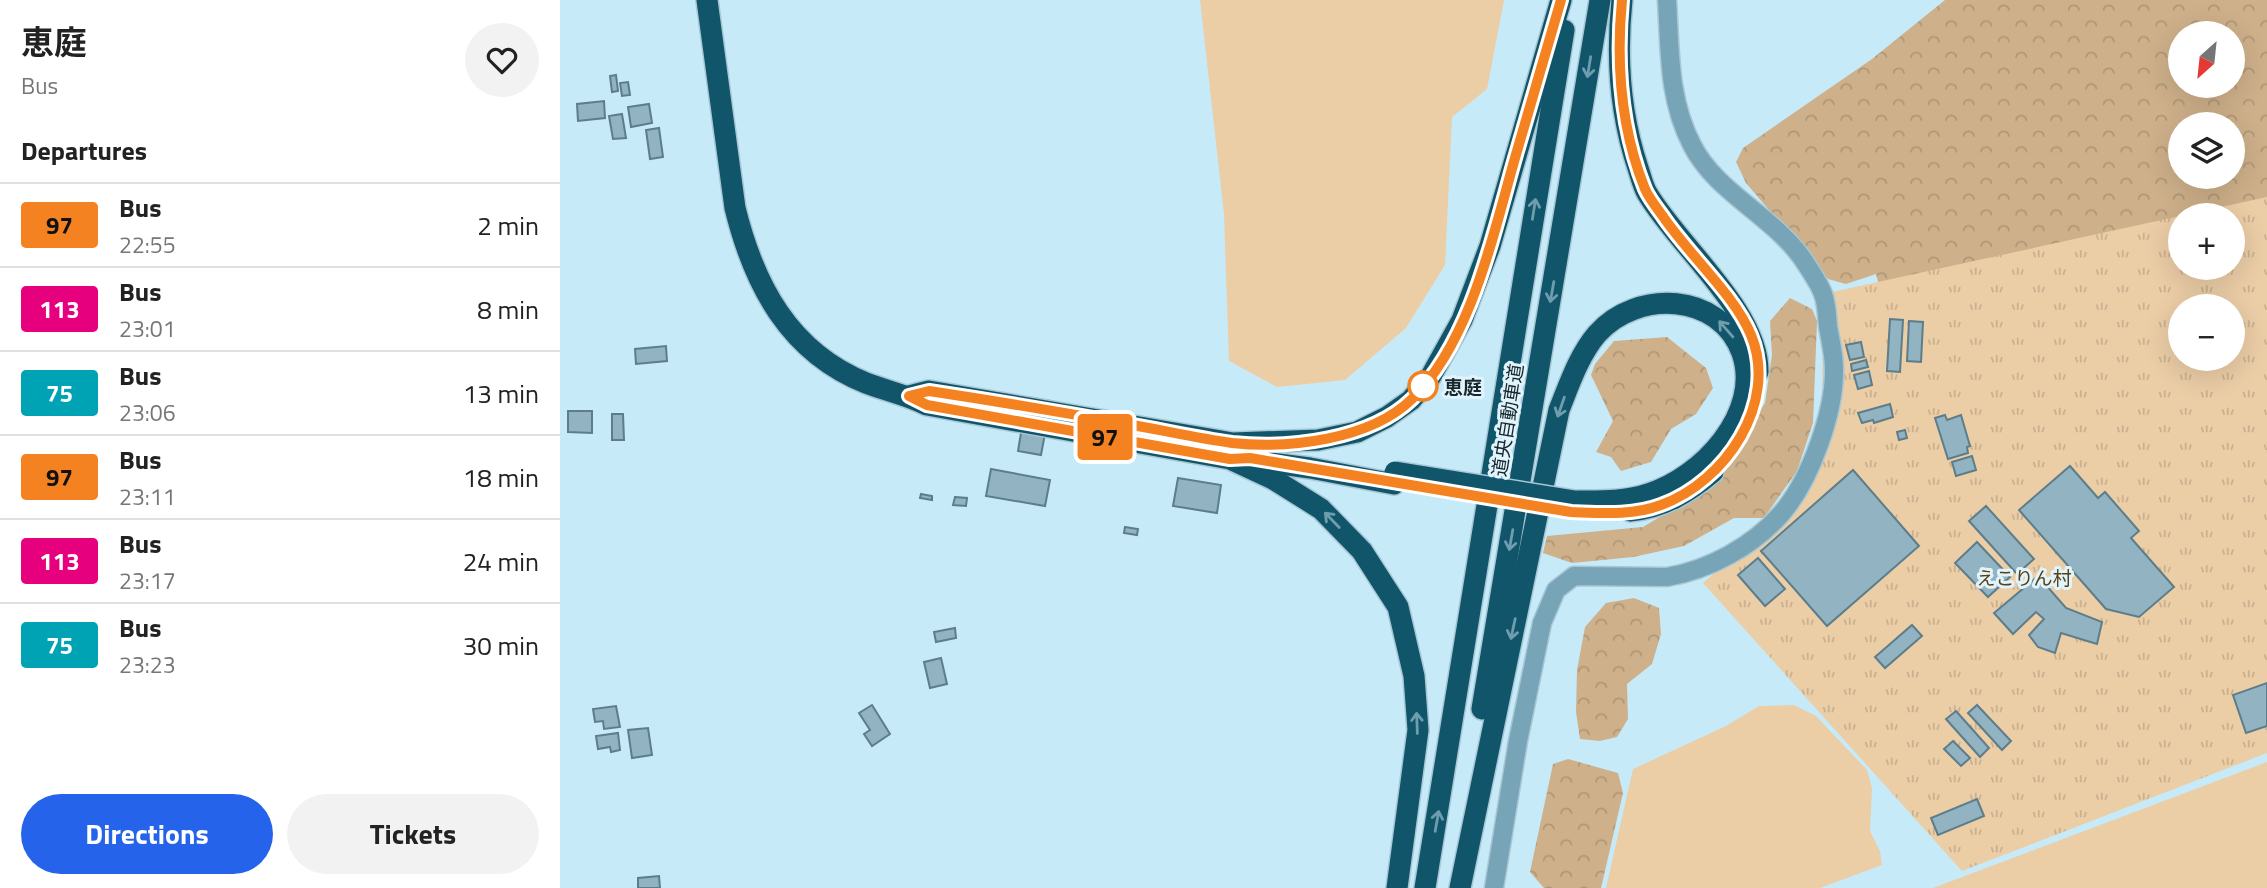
<!DOCTYPE html>
<meta charset="utf-8">
<style>
body{margin:0;font-family:"Titillium Web","Noto Sans JP",sans-serif;background:#f2f2f2;color:#222;height:100vh;display:flex;flex-direction:column;font-size:26px;white-space:nowrap}
*{box-sizing:border-box;margin:0}
p{font-size:23px;color:#767676}
.icon{flex:none;width:38px;height:38px;fill:none;stroke:currentColor;stroke-width:2;stroke-linecap:round;stroke-linejoin:round}
.map{position:relative;flex:1;overflow:hidden}
.sheet{display:flex;flex-direction:column;background:#fff;width:560px}
.sheet>*{flex:none}
.badge{padding:0 14px;border-radius:5px;font-size:24px;line-height:46px}
.needle{width:46px;rotate:207deg}
.fabs{position:absolute;left:1608px;top:21px;display:grid;gap:14px}
.fabs a{display:grid;place-items:center;width:77px;height:77px;border-radius:50%;background:#fff;box-shadow:0 7px 28px #0002;font-size:35px}
.map>.badge{position:absolute;translate:-50% -50%;box-shadow:0 0 0 4px #fff}
h2{padding:0 21px;font-size:26px;line-height:63px}
.round{display:grid;place-items:center;flex:none;width:74px;height:74px;border-radius:37px;background:#f2f2f2}
.summary{display:flex;align-items:center;justify-content:space-between;height:119px;padding:0 21px}
h1{font-size:33px;font-weight:700;line-height:52px}
.primary-button{display:flex;gap:14px;margin-top:auto;padding:14px 21px}
.primary-button a{flex:1;height:80px;border-radius:42px;background:#2563eb;color:#fff;font-size:28px;font-weight:700;line-height:80px;text-align:center}
.primary-button a+a{background:#f2f2f2;color:#222}
ul{padding:0;list-style:none}
li{display:flex;align-items:center;gap:21px;height:84px;padding:0 21px;border-top:2px solid #e0e0e0}
li div{flex:1}
li b{display:block;font-size:26px}
li em{font-style:normal}
li .badge{min-width:77px;font-weight:700;text-align:center}
main{display:flex;flex:1;min-height:0}
.map>svg:first-child{display:block}
</style>
<main>
<section class="sheet">
<div class="summary"><div><h1>恵庭</h1><p>Bus</p></div><a class="round"><svg class="icon" aria-label="heart" viewBox="0 0 24 24"><path d="M12 20l-8-8c-3-5 5-10 8-4 3-6 11-1 8 4z"/></svg></a></div>
<h2>Departures</h2>
<ul>
<li><span class="badge" style="background:#f58220;color:#111">97</span><div><b>Bus</b><p>22:55</p></div><em>2 min</em></li>
<li><span class="badge" style="background:#e6007e;color:#fff">113</span><div><b>Bus</b><p>23:01</p></div><em>8 min</em></li>
<li><span class="badge" style="background:#00a3b4;color:#fff">75</span><div><b>Bus</b><p>23:06</p></div><em>13 min</em></li>
<li><span class="badge" style="background:#f58220;color:#111">97</span><div><b>Bus</b><p>23:11</p></div><em>18 min</em></li>
<li><span class="badge" style="background:#e6007e;color:#fff">113</span><div><b>Bus</b><p>23:17</p></div><em>24 min</em></li>
<li><span class="badge" style="background:#00a3b4;color:#fff">75</span><div><b>Bus</b><p>23:23</p></div><em>30 min</em></li>
</ul>
<div class="primary-button"><a>Directions</a><a>Tickets</a></div>
</section>
<div class="map">
<svg width="1707" height="888" viewBox="0 0 1707 888">
<defs>
<pattern id="forest-crowns" width="20" height="18" patternUnits="userSpaceOnUse" patternTransform="scale(1.75)"><rect width="20" height="18" fill="#ceb08a"/><path d="M2 6a3 3 0 1 1 6 0M12 15a3 3 0 1 1 6 0" fill="none" stroke="#b09777"/></pattern>
<pattern id="park-tufts" width="24" height="20" patternUnits="userSpaceOnUse" patternTransform="scale(1.75)"><rect width="24" height="20" fill="#ebcda6"/><path d="M3 7l-1-3M5 7V3M7 7l1-3M15 17l-1-3M17 17v-4M19 17l1-3" fill="none" stroke="#c9b08f"/></pattern>
</defs>
<rect width="100%" height="100%" fill="#c7eaf9"/>
<g fill="#ebcda6">
<polygon points="640,0 944,0 927,89 892,117 885,265 846,328 785,380 717,387 669,361 664,214"/>
<polygon points="1234,705 1256,716 1307,770 1312,788 1310,831 1320,851 1322,865 1260,888 1046,888 1073,769 1166,726 1199,706"/>
<polygon points="1707,762 1707,888 1373,888"/>
</g>
<g fill="url(#forest-crowns)" fill-rule="evenodd">
<path d="M1385,0H1707V318L1673,306L1326,312L1316,274L1286,284L1268,279L1186,183L1176,162L1183,148L1312,59ZM1620,33H1673V86H1620ZM1620,124H1673V177H1620ZM1620,215H1673V268H1620Z"/>
<polygon points="1230,298 1252,309 1257,321 1253,423 1237,471 1204,518 1174,518 1124,546 1073,557 1012,563 983,553 987,536 1083,527 1156,483 1205,403 1212,355 1210,321"/>
<polygon points="1107,337 1146,368 1153,388 1136,414 1111,429 1091,462 1061,471 1051,457 1036,452 1053,421 1031,375 1035,364 1054,341"/>
<polygon points="1074,598 1099,608 1101,634 1092,664 1067,684 1068,719 1057,737 1040,741 1020,739 1016,712 1017,670 1025,627 1046,603"/>
<polygon points="1008,759 1058,773 1063,793 1041,888 984,888 970,872 993,764"/>
</g>
<path fill="url(#park-tufts)" fill-rule="evenodd" d="M1707,197V753L1402,871L1143,583L1222,514L1262,441L1263,294L1620,216V268H1673V215H1624ZM1620,306H1673V359H1620Z"/>
<g fill="#92b3c2" stroke="#5d7d8a" stroke-width="2">
<polygon points="56,75 58,91 52,92 50,76"/>
<polygon points="68,82 70,95 62,96 60,83"/>
<polygon points="44,101 45,118 18,121 17,104"/>
<polygon points="89,104 92,123 71,127 68,107"/>
<polygon points="62,114 66,138 53,139 49,116"/>
<polygon points="99,128 103,157 90,159 86,130"/>
<polygon points="1330,319 1343,320 1340,372 1327,371"/>
<polygon points="1349,321 1363,322 1361,362 1347,361"/>
<polygon points="1301,342 1304,357 1290,360 1286,345"/>
<polygon points="106,346 107,361 76,364 75,349"/>
<polygon points="1306,360 1308,367 1292,371 1291,364"/>
<polygon points="1309,371 1312,385 1298,389 1294,375"/>
<polygon points="467,397 491,401 481,455 458,451"/>
<polygon points="1330,404 1333,417 1314,423 1313,420 1302,423 1298,413"/>
<polygon points="8,411 32,411 32,433 8,432"/>
<polygon points="52,414 63,414 64,440 52,440"/>
<polygon points="1385,415 1387,420 1401,415 1410,446 1407,447 1408,453 1388,459 1375,418"/>
<polygon points="1345,430 1347,438 1339,440 1337,432"/>
<polygon points="1412,456 1416,470 1396,476 1392,462"/>
<polygon points="1510,466 1538,498 1545,492 1579,531 1571,538 1614,587 1579,617 1546,609 1459,510"/>
<polygon points="431,469 490,480 485,506 426,496"/>
<polygon points="1293,470 1359,546 1267,626 1201,551"/>
<polygon points="618,478 661,485 657,513 613,506"/>
<polygon points="361,494 372,496 372,500 360,498"/>
<polygon points="395,497 407,498 406,506 393,505"/>
<polygon points="1426,506 1474,559 1457,574 1409,521"/>
<polygon points="565,527 578,529 577,535 564,533"/>
<polygon points="1417,542 1450,577 1428,597 1395,563"/>
<polygon points="1198,558 1225,589 1205,606 1178,575"/>
<polygon points="1478,576 1506,608 1542,622 1537,644 1501,633 1495,653 1478,647 1469,635 1484,619 1476,612 1453,634 1434,613"/>
<polygon points="1352,625 1362,636 1325,668 1315,657"/>
<polygon points="395,628 396,638 376,642 374,632"/>
<polygon points="381,658 387,684 370,688 364,662"/>
<polygon points="1707,683 1707,726 1686,733 1673,695"/>
<polygon points="312,705 330,734 312,746 304,734 310,730 299,713"/>
<polygon points="1417,705 1451,741 1442,750 1408,713"/>
<polygon points="56,706 60,727 44,729 43,721 35,722 33,709"/>
<polygon points="1396,711 1429,748 1420,757 1386,719"/>
<polygon points="88,728 92,755 72,758 68,730"/>
<polygon points="58,733 60,750 51,752 50,747 38,749 36,736"/>
<polygon points="1393,741 1410,758 1401,766 1384,749"/>
<polygon points="1417,799 1424,816 1378,835 1371,818"/>
<polygon points="99,876 100,888 78,888 78,878"/>
</g>
<g fill="none" stroke-linecap="round" stroke-linejoin="round">
<g stroke="#a8c7d4" stroke-width="21">
<path id="street" d="M934,888L958,741L982,623L996,590L1014,576L1107,577C1149,570 1193,546 1221,514C1250,481 1275,412 1274,368C1274,354 1270,339 1268,326C1267,316 1267,304 1263,294C1260,285 1253,275 1248,267C1219,218 1157,195 1132,145C1108,99 1110,50 1107,0"/>
</g>
<g stroke="#a8c7d4" stroke-width="24">
<g id="highway">
<path d="M147,0L175,208C194,285 229,352 306,383C327,391 347,395 367,405L670,459L713,479L761,509L802,551L838,607L854,676L858,730L837,888"/>
<path d="M1062,0C1056,57 1060,114 1078,168C1081,177 1083,186 1087,193C1118,246 1199,311 1198,372"/>
<polyline points="349,396 369,391 673,443 758,440 797,432 827,417 851,400 871,376 902,320 930,246 1001,0"/>
<polyline points="681,459 750,468 834,484"/>
<path d="M1070,511C1103,508 1128,493 1153,472"/>
<polyline points="922,709 1040,0"/>
<polyline points="865,888 1004,30"/>
<path d="M900,888L999,410C1009,385 1019,355 1037,334C1077,289 1160,292 1182,353C1203,413 1141,478 1088,494C1065,502 1039,501 1015,501"/>
</g>
</g>
<use href="#street" stroke="#77a4b6" stroke-width="18"/>
<use href="#highway" stroke="#11556b" stroke-width="21"/>
<g stroke="#a8c7d4" stroke-width="24" stroke-linecap="butt">
<polyline id="highway-bridge" points="835,472 1015,501"/>
</g>
<use href="#highway-bridge" stroke="#11556b" stroke-width="21"/>
</g>
<defs><path id="oneway-shaft" d="M-6 0H5M1.5-3L5.5 0L1.5 3" fill="none" stroke-width="1.6" stroke-linecap="round" stroke-linejoin="round" transform="scale(1.75)"/></defs>
<g stroke="#6e9dad">
<use href="#oneway-shaft" transform="translate(1029 67) rotate(99)"/>
<use href="#oneway-shaft" transform="translate(974 209) rotate(-81)"/>
<use href="#oneway-shaft" transform="translate(992 292) rotate(100)"/>
<use href="#oneway-shaft" transform="translate(1166 329) rotate(-131)"/>
<use href="#oneway-shaft" transform="translate(1001 407) rotate(109)"/>
<use href="#oneway-shaft" transform="translate(772 520) rotate(-134)"/>
<use href="#oneway-shaft" transform="translate(951 540) rotate(100)"/>
<use href="#oneway-shaft" transform="translate(953 629) rotate(102)"/>
<use href="#oneway-shaft" transform="translate(857 723) rotate(-92)"/>
<use href="#oneway-shaft" transform="translate(877 821) rotate(-80)"/>
</g>
<g fill="none" stroke-linecap="round" stroke-linejoin="round">
<g stroke="#fff" stroke-width="16">
<path id="line" d="M1001,0C986,53 970,105 955,158C933,235 911,341 852,399C810,440 728,449 672,443C637,438 602,430 567,424C501,412 435,401 369,391L349,396L367,405L670,459L690,458L1011,512C1040,513 1072,516 1101,505C1165,482 1219,403 1191,335C1174,294 1128,254 1102,215C1096,207 1089,198 1085,189C1061,129 1056,63 1062,0"/>
</g>
<use href="#line" stroke="#f58220" stroke-width="10"/>
</g>
<circle fill="#fff" stroke="#f58220" stroke-width="3.5" cx="863" cy="386" r="14"/>
<g text-anchor="middle" dominant-baseline="central" stroke-width="6" stroke-linejoin="round" paint-order="stroke">
<g font-size="19" font-weight="bold" fill="#19262b" stroke="#e0f4fd" text-anchor="start">
<text x="884" y="386">恵庭</text>
</g>
<g font-size="19" fill="#19262b" stroke="#e0f4fd">
<text transform="translate(947 420) rotate(-81)">道央自動車道</text>
</g>
<g font-size="19" fill="#5c3e0f" stroke="#e0f4fd">
<text x="1464" y="577">えこりん村</text>
</g>
</g>
</svg>
<div class="fabs">
<a><svg class="needle" viewBox="-14 -14 28 28"><path d="M0-13l5 13h-10z" fill="#e53935"/><path d="M0 13l5-13h-10z" fill="#767676"/></svg></a>
<a><svg class="icon" aria-label="layers" viewBox="0 0 24 24"><path d="M12 4l9 5-9 5-9-5zM3 14l9 5 9-5"/></svg></a>
<a>+</a>
<a>−</a>
</div>
<b class="badge" style="left:545px;top:437px;background:#f58220;color:#111">97</b>
</div>
</main>
